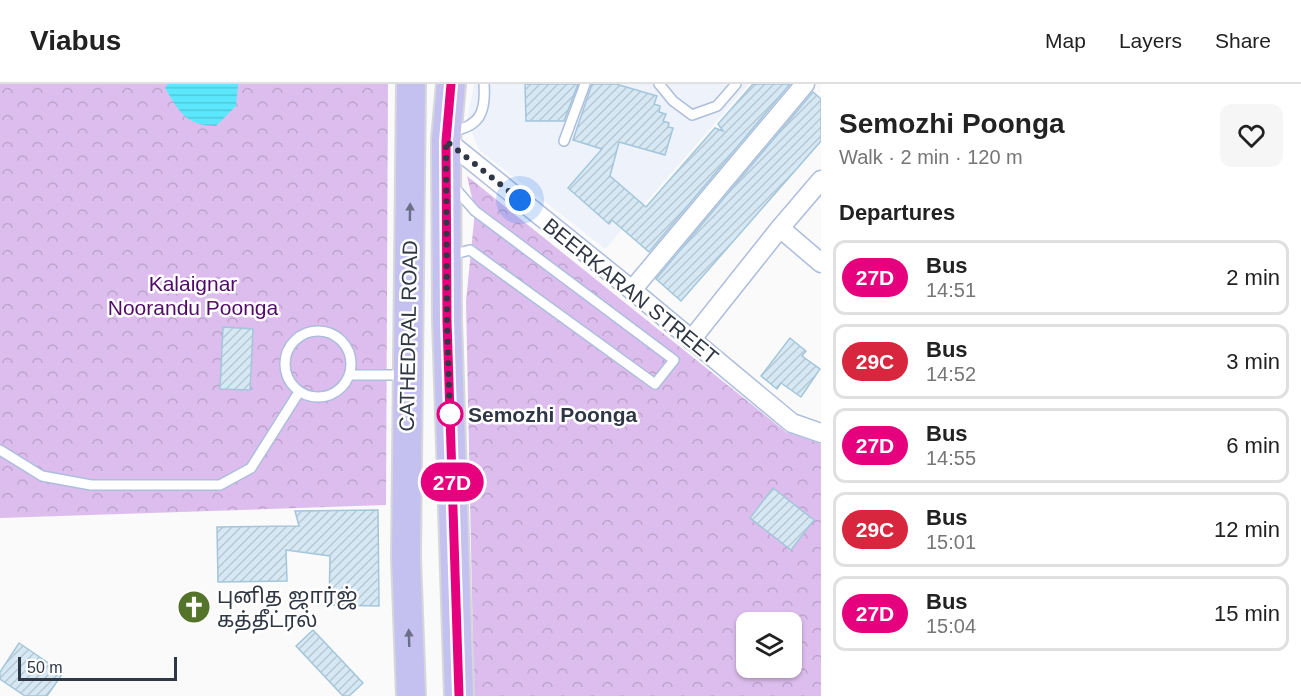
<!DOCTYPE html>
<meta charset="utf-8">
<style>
body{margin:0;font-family:Arial,"Noto Sans Tamil",sans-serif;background:#f6f6f6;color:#222;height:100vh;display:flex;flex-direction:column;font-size:22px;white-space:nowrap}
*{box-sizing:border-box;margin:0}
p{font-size:20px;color:#767676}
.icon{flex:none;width:33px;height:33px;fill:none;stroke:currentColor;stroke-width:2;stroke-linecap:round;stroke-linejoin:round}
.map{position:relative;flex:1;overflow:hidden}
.side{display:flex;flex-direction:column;background:#fff;width:480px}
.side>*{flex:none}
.badge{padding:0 12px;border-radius:20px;font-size:21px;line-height:39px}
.tools{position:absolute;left:736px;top:528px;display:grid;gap:12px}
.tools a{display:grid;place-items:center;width:66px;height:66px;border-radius:12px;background:#fff;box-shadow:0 2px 4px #0004;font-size:30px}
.scale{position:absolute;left:18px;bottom:15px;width:159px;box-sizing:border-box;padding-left:6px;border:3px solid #303744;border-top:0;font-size:16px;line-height:21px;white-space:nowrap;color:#303744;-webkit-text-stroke:4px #fff;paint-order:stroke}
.you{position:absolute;width:30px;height:30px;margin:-15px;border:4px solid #fff;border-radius:50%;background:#1a73e8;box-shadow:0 0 0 9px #1a73e833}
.map>.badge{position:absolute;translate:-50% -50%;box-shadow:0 0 0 3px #fff}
h2{padding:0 18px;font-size:22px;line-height:54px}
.round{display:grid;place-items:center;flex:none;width:63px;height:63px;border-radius:12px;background:#f6f6f6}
.head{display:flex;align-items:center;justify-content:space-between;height:102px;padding:0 18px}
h1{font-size:28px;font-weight:800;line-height:45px}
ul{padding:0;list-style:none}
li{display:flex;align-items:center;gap:18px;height:75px;margin:0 12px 9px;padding:0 6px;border:3px solid #e0e0e0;border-radius:12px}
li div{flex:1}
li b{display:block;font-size:22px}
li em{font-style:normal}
li .badge{min-width:66px;font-weight:700;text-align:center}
header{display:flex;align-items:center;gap:36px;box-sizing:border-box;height:84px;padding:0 30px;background:#fff;border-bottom:2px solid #e0e0e0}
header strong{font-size:28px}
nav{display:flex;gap:33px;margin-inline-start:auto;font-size:21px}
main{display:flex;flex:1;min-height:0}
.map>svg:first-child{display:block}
</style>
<header>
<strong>Viabus</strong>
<nav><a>Map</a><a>Layers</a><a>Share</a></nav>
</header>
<main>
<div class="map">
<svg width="821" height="612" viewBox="0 0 821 612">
<defs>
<pattern id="park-crowns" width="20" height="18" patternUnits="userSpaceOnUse" patternTransform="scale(1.5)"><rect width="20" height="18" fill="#ddbdee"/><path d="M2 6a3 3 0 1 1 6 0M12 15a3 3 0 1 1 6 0" fill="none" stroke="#bea3cd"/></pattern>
<pattern id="water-rules" width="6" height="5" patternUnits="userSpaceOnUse" patternTransform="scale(1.5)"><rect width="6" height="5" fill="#5be8fd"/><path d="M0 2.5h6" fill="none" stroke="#4fc8da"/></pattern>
<pattern id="building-hatch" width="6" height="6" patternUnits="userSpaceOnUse" patternTransform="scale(1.5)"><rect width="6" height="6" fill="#d6e8f3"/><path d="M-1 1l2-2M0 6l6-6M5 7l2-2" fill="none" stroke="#b8c8d2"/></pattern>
</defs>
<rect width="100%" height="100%" fill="#fafafa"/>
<polygon fill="#eef2fa" points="474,0 749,0 605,165 479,66 467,36"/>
<g fill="url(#park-crowns)" fill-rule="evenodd">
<polygon points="0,0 388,0 386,421 0,434"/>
<path d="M467,92L786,348L821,360V612H474L466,217L475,127ZM747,538H792V584H747Z"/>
</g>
<path fill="url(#water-rules)" d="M168,0H238L236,22L216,42C186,42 179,27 165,4Z"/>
<g fill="url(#building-hatch)" stroke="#a3c6db" stroke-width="1.5">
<polygon points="525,0 578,0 564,37 526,37"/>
<polygon points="592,0 616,0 657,12 654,20 660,22 659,28 666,30 663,37 669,39 668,43 673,44 665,71 619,58 610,92 646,123 715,44 723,47 718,40 753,0 790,0 649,168 612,136 609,140 568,104 602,65 573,56"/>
<polygon points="813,8 821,15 821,57 681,217 656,195"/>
<polygon points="223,243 253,245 250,306 220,305"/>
<polygon points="790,254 806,267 802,272 820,285 801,313 781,299 777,305 761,292"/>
<polygon points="773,404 814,436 791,466 750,434"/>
<polygon points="378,426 379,522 329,521 330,472 286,466 287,497 218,498 217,443 299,442 295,427"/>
<polygon points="313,546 363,599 349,612 343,612 296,562"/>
<polygon points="19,559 63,589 47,612 25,612 0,595 0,588"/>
</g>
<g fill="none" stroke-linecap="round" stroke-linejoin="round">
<g stroke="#adbedd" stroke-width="12">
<g id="service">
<polyline points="659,0 673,17 692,31 717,22 736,0"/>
<path d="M451,47C480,43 486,28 484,0"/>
<polyline points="564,57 585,0"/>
<polyline points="451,171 470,166 655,300 674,276 475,127 454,103"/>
<circle cx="318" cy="280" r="33"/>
<polyline points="351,291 405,291"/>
<polyline points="0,366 42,392 91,401 220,401 251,384 299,308"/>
</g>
</g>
<g stroke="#adbedd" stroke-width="21">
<g id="minor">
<polyline points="446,56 632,206 792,339 821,349"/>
<polyline points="780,144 821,96"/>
<polyline points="632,206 805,0"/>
<polyline points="691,256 780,144 821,179"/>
</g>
</g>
<g stroke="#d6d7da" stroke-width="32">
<g id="primary">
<polyline points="411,0 406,473 411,612"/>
<polyline points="451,0 446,56 447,236 459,612"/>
</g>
</g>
<use href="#service" stroke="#fff" stroke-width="9"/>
<use href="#minor" stroke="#fff" stroke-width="18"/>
<use href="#primary" stroke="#c4c0ef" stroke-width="28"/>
</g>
<defs><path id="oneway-solid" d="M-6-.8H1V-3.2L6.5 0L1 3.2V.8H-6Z" transform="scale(1.5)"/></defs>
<g fill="#6b6e88">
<use href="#oneway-solid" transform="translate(410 128) rotate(-89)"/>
<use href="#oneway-solid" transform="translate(409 554) rotate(-92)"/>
</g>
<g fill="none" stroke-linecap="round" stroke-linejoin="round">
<g stroke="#fff" stroke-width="14">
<polyline id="line" points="451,0 446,57 447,237 459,612"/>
</g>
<use href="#line" stroke="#e6007e" stroke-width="9"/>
<polyline stroke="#303744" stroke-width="6" stroke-dasharray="0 10.8" points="450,330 450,337 447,237 446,57 520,116"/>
</g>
<defs>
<g id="church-disc" transform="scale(1.725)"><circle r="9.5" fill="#54742b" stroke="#fff"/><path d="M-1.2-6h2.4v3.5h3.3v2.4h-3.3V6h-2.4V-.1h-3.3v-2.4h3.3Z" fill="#fff"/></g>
</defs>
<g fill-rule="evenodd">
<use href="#church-disc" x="194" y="523"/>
</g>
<circle fill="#fff" stroke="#e6007e" stroke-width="3" cx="450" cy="330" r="12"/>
<g text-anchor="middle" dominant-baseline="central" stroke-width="5" stroke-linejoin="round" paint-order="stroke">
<g font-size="21" fill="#510a6a" stroke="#fff">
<text x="193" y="199">Kalaignar<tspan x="193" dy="24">Noorandu Poonga</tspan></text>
</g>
<g font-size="21" fill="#303744" stroke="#fff">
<text transform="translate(631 207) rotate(39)">BEERKARAN STREET</text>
<text transform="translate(408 252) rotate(-89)">CATHEDRAL ROAD</text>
</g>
<g font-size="21" font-weight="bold" fill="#303744" stroke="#fff" text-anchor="start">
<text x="468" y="330">Semozhi Poonga</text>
</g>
<g font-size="21" fill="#303744" stroke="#fff" text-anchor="start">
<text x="217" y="511">புனித ஜார்ஜ்<tspan x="217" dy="24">கத்தீட்ரல்</tspan></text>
</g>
</g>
</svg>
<div class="tools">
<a><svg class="icon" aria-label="layers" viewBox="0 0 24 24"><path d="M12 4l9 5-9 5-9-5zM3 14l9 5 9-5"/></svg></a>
</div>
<div class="scale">50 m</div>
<div class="you" style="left:520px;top:116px"></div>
<b class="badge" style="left:452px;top:398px;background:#e6007e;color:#fff">27D</b>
</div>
<section class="side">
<div class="head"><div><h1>Semozhi Poonga</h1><p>Walk · 2 min · 120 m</p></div><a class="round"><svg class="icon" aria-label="heart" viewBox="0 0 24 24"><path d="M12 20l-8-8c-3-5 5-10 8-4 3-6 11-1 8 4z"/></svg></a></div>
<h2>Departures</h2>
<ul>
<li><span class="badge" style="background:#e6007e;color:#fff">27D</span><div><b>Bus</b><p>14:51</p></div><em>2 min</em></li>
<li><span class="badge" style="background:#d7263d;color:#fff">29C</span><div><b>Bus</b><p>14:52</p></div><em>3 min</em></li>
<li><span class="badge" style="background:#e6007e;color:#fff">27D</span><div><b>Bus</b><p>14:55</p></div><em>6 min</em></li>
<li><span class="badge" style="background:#d7263d;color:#fff">29C</span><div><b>Bus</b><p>15:01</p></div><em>12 min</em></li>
<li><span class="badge" style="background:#e6007e;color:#fff">27D</span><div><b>Bus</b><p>15:04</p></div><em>15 min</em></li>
</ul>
</section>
</main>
